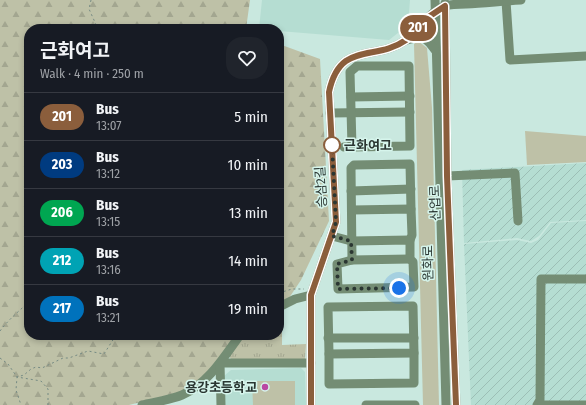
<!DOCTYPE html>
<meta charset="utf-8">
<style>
body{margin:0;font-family:"Fira Sans Condensed","Noto Sans KR",sans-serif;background:#20242c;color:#f1f3f6;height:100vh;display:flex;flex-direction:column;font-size:15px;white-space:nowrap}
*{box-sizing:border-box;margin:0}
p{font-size:13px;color:#9ea1a6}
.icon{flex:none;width:22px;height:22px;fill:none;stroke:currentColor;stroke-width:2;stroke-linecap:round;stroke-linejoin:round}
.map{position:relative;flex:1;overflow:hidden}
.panel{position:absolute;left:24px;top:24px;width:260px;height:316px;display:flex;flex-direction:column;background:#171b24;border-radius:16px;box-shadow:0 2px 6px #0003}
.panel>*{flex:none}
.badge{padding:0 8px;border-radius:13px;font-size:14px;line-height:26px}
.you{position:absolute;width:20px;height:20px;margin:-10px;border:3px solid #fff;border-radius:50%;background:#1a73e8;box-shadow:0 0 0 6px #1a73e833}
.map>.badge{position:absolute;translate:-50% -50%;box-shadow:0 0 0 2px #fff}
.round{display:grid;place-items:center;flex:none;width:42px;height:42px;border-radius:16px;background:#20242c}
.overview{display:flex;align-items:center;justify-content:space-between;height:68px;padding:0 16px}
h1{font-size:19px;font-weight:700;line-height:30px}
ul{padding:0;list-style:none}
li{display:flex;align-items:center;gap:12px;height:48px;padding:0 16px;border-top:1px solid #363941}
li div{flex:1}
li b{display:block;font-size:15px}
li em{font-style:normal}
li .badge{min-width:44px;font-weight:700;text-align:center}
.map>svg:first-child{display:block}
</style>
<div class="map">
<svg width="586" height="405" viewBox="0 0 586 405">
<defs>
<pattern id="industrial-furrows" width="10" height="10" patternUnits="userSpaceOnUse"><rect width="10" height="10" fill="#b5ddd2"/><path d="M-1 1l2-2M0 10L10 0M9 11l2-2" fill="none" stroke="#9cbeb5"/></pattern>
<pattern id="forest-firs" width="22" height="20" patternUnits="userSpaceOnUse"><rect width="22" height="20" fill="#bec1a7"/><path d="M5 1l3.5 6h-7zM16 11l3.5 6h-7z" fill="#a3a690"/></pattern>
<pattern id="park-tufts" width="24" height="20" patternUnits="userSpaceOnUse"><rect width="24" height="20" fill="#bec1a7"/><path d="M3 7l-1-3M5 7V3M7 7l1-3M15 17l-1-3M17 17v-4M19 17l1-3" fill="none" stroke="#a3a690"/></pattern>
</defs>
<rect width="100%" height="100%" fill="#c9e8df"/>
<g fill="#b5ddd2">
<polygon points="262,0 410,0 408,25 389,40 279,31 279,29 259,29"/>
<polygon points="301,368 305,372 306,405 224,405 224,376 231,370"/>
</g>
<g fill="url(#industrial-furrows)">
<polygon points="586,163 586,220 550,222 539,236 531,241 517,238 464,243 462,170"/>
<polygon points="586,221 586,405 471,405 464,244 517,240 531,243 538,240 551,223"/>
</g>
<g fill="#bec1a7">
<polygon points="418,41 427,48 432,108 439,405 423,405 414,44"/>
<polygon points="525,131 586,136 586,162 527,165"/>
<polygon points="252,381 295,381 295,405 253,405"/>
</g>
<g fill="url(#forest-firs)">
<polygon points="0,0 250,0 246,29 29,29 29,335 237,335 202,381 185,391 129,405 0,405"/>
<polygon points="279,44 320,59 329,221 301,280 289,298 279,304"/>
</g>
<polygon fill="url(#park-tufts)" points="282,310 282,345 306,344 305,360 232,361 228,354 243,335 279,335 279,312"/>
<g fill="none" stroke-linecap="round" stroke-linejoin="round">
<g stroke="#758a83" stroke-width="1" stroke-dasharray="2 3" stroke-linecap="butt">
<polyline points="91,0 89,9 98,29"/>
<polyline points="279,293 292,289 304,289"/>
<path d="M0,331C8,320 19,311 29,302"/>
<polyline points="0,358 8,364 17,377 16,390 21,405"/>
<polyline points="48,405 48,389 41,381 17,377 24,375 31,369 36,367 42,368 63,358 69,358 88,351 104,354 116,335"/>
</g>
<g stroke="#748d74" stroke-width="9">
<polyline points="435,0 446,405"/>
<polyline points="506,1 510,60 586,56"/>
<polyline points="445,3 447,176 456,405"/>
<path d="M406,40C423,36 425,36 435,50"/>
<polyline points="351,97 410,96"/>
<polyline points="330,113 410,112"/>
<polyline points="344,147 352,147 410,146 409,66 357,66 350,72 352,147"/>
<polyline points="447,176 515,173 518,221"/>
<polyline points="351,191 411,189"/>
<polyline points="352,210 411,209 412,235 410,240"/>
<polyline points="332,236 351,241 410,240 410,259 413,262 414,287 338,289 337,264 352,260"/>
<polyline points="410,259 352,260 351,168 354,165 410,164 411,209"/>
<polygon points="413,306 414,353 329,354 328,307"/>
<polyline points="279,307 295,299 311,295"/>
<polyline points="328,338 414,338"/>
<polyline points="329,354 329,384 414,383 414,353"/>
<path d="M142,405C155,402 170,400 182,395C208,384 224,357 240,335"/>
<polyline points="221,405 220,363 311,363"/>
<path d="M311,405V295L336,222L329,92C340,40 375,62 406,40C419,30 429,12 445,6C451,4 460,4 466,4C485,3 503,1 521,0"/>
<polyline points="366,405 415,405"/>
<polyline points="537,405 540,400 541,279 586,279"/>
<polyline points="542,405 585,405"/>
</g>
</g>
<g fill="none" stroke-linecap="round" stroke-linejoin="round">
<g stroke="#fff" stroke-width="9">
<path id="line" d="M311,405V295L336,222L329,92C340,40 375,62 406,40C414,34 420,25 427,18C433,14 439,10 445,6L447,176L456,405"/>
</g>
<use href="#line" stroke="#8b5e3c" stroke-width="6"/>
<polyline stroke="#2a3632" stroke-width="4" stroke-dasharray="0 7.2" points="332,145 336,222 332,236 351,241 352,260 337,264 338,289 399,288"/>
</g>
<circle fill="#fff" stroke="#8b5e3c" stroke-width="2" cx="332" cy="145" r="8"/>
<circle fill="#ba48a3" stroke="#d6f5ec" stroke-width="1.5" cx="265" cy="387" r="4"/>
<g text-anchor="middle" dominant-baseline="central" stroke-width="3" stroke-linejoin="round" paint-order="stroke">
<g font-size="13" font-weight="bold" fill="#2a3632" stroke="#d6f5ec" text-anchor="start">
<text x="344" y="145">근화여고</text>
</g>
<g font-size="13" fill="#2a3632" stroke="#d6f5ec">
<text transform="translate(321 187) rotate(-93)">승삼2길</text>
<text transform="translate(435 203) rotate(-92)">산업로</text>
<text transform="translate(428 263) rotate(-91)">원화로</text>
</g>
<g font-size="13" font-weight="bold" fill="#2a3632" stroke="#d6f5ec" text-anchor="end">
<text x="257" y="387">용강초등학교</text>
</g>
</g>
</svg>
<div class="you" style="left:399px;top:288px"></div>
<b class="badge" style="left:418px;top:28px;background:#8b5e3c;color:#fff">201</b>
<section class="panel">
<div class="overview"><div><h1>근화여고</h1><p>Walk · 4 min · 250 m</p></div><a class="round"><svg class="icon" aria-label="heart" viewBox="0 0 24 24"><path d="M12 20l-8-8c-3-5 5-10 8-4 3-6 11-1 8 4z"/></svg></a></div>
<ul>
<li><span class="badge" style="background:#8b5e3c;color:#fff">201</span><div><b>Bus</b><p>13:07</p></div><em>5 min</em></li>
<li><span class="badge" style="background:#003b80;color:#fff">203</span><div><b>Bus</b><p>13:12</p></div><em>10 min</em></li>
<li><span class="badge" style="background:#00a651;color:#fff">206</span><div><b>Bus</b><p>13:15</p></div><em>13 min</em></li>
<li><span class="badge" style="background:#00a3b4;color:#fff">212</span><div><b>Bus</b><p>13:16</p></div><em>14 min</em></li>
<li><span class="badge" style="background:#0072bc;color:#fff">217</span><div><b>Bus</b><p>13:21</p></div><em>19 min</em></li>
</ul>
</section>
</div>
